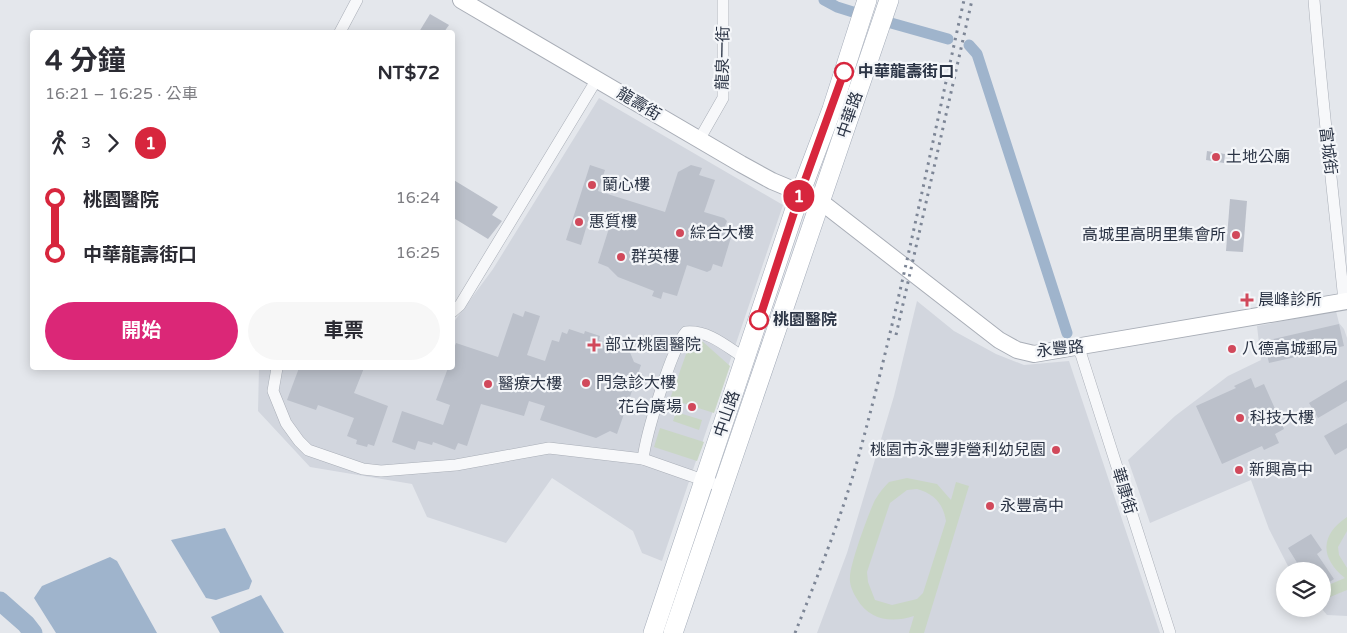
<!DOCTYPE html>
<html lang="zh-TW">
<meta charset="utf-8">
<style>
body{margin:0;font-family:"Varela Round","Noto Sans TC",sans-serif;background:#f7f7f7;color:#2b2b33;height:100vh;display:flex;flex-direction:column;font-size:19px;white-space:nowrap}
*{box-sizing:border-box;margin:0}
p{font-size:16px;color:#7c7c81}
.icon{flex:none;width:28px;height:28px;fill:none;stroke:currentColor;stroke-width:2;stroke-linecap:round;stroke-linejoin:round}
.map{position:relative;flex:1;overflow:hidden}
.sheet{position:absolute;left:30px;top:30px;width:425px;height:340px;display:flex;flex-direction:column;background:#fff;border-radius:5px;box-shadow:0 2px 12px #0003}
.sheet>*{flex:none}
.badge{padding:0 10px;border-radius:16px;font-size:18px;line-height:32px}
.tools{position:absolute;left:1276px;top:562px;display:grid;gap:10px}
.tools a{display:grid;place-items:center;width:55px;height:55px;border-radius:50%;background:#fff;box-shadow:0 2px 12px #0003;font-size:25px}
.map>.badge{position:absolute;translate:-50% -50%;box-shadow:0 0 0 2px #fff}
.legs{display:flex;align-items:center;gap:8px;height:55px;padding:0 15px;font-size:16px}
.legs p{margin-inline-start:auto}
.headline{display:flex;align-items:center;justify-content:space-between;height:85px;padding:0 15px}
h1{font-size:28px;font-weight:700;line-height:38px}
.cta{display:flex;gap:10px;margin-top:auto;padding:10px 15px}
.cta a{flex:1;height:58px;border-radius:30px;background:#db2777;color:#fff;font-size:20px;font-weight:700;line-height:58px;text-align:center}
.cta a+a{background:#f7f7f7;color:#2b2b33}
ul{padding:0 15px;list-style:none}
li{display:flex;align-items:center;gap:18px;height:55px;font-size:19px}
li i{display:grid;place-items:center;width:8px;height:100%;margin:0 6px;background:currentColor}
li i::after{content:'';width:12px;height:12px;margin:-6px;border:4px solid;border-radius:50%;background:#fff}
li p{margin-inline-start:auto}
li:first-child i{background:linear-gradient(#0000 50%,currentColor 0)}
li:last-child i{background:linear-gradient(currentColor 50%,#0000 0)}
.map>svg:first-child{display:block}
</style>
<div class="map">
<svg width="1347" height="633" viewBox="0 0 1347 633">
<rect width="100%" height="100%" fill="#e4e7ec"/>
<g fill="#d2d6de">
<polygon points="599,98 783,205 662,561 642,553 633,531 552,478 506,543 427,517 412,484 310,467 258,411 259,368 452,368 453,323 493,269"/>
<polygon points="917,301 954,331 996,354 1024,365 1069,361 1160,633 817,633 847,553 894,396"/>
<polygon points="1336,311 1339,323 1344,329 1347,338 1347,616 1327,615 1322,609 1322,571 1291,571 1289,568 1269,529 1251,480 1150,523 1128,460 1175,416 1228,376 1261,360 1257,326"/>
</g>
<g fill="#c9d6c5" fill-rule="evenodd">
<polygon points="702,341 730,366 714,413 670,399 689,346"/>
<polygon points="676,412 702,420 699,430 673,421"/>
<polygon points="660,428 704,442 697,461 654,447"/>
<path d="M907,478L937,484L951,500L956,482L969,486L924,633H909L914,616C892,623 870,621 857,599C853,593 849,584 850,577C850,564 869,512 875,500C879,493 884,487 889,482ZM917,489C934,494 943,503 946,521L923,593L917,599L892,605L875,600L868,582L867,572L890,503L907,490Z"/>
<path d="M1347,517V531L1338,547L1339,555L1347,568V590L1330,597L1326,586L1345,578C1320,558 1320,535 1347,517Z"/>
</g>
<g fill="#9fb4cc">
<polygon points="225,528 252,581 249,589 216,600 206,598 171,540"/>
<polygon points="110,557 117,561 157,633 56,633 34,598 42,586"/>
<polygon points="261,595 284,633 220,633 211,617"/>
</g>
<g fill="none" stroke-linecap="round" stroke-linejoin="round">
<g stroke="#9fb4cc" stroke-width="11">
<polyline points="824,0 837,7 853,12"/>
<polyline points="891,23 948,39"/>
<polyline points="969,45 977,54 1067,333"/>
</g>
<polyline stroke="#9fb4cc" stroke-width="19" points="0,601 26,624 33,633"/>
</g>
<g fill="#bbc0ca">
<polygon points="430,14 449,25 444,32 419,32"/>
<polygon points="1207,151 1225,154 1224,163 1206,160"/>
<polygon points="590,165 605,170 598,191 665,212 678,172 691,165 702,168 699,175 715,180 704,212 724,218 727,221 723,231 732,234 722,267 713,264 711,270 707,272 687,265 677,296 663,292 661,299 652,296 654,291 618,277 608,267 598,263 610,225 589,218 581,245 566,240"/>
<polygon points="452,179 498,207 492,215 502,221 488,239 452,217"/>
<polygon points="1230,199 1247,201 1243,252 1226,251"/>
<polygon points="525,311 540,316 527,355 545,361 552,340 559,342 562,332 567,334 569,329 584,334 585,331 600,336 599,340 629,350 634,362 641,365 617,434 610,431 596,438 540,420 545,406 529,401 524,416 481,404 467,446 458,443 455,450 433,442 432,445 418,441 415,450 392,442 402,411 443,425 450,405 436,400 448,368 452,368 452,353 456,343 498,357 513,313 523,317"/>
<polygon points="1339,324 1344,346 1269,363 1264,341"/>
<polygon points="299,368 364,368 354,393 388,406 374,446 368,444 367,447 356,444 357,440 347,436 354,418 318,405 316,410 287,400"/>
<polygon points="1251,378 1255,388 1264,384 1284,429 1275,434 1279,443 1264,450 1262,446 1222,464 1196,406 1236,388 1234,386"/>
<polygon points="1347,380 1347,401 1318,418 1309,403"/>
<polygon points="1347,423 1347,448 1335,455 1324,436"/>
<polygon points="1311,534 1322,550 1317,554 1334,579 1322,587 1322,571 1307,571 1305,567 1301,569 1288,548"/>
</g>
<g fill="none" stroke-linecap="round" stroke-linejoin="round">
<g stroke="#a9aeb7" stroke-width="12">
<g id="street">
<path d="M1314,0C1322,101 1334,201 1344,301"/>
<polyline points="340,32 357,0"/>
<polyline points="699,140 723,98 723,0"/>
<polyline points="452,312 460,305 597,79"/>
<polyline points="1079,348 1170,633"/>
<polyline points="277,368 273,391 286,423 299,441 308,450 363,469 381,471 456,465 549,448 643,459 723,487"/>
<path d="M643,459C646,435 671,349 686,332C709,330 727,347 746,359"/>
</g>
</g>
<g stroke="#a9aeb7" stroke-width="18">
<polyline id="secondary" points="461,0 741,164 772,181 820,201 999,340 1017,350 1034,354 1347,301"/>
</g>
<g stroke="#a3abb8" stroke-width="20">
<g id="primary">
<polyline points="653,633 800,194 832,109 867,0"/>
<polyline points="673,633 889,0"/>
</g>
</g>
<use href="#street" stroke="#f7f8fa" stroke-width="11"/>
<use href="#secondary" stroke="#fff" stroke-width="16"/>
<use href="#primary" stroke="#fff" stroke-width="19"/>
<g stroke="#7d8696" stroke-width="3" stroke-dasharray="2.5 5" stroke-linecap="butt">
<polyline points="896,335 972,0"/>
<path d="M795,633C820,570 846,506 863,440C902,295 931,147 964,0"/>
</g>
</g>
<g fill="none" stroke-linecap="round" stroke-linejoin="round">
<g stroke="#fff" stroke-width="11">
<polyline id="line-1" points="759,320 800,194 844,72"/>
</g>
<use href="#line-1" stroke="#d7263d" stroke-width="8"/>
</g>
<g fill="#fff" stroke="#d7263d" stroke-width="2.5">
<circle cx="844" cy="72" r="9"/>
<circle cx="759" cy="320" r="9"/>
</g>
<g fill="#d1495b" stroke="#f4f6f9" stroke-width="2">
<circle cx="1216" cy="157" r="5"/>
<circle cx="592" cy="185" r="5"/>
<circle cx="579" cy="222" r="5"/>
<circle cx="680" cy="233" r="5"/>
<circle cx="1236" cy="235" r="5"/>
<circle cx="621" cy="257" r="5"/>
<path d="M1244.5 292.5h5v5h5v5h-5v5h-5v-5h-5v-5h5z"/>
<path d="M591.5 337.5h5v5h5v5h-5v5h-5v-5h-5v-5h5z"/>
<circle cx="1232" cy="349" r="5"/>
<circle cx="586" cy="383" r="5"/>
<circle cx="488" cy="384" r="5"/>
<circle cx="692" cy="407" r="5"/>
<circle cx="1240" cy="418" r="5"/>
<circle cx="1056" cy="450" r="5"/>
<circle cx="1239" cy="470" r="5"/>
<circle cx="990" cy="506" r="5"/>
</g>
<g text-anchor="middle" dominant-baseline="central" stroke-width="4.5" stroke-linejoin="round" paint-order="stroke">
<g font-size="16" fill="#2b3445" stroke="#f4f6f9">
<text transform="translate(723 58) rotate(-89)">龍泉一街</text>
<text transform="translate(639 104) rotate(31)">龍壽街</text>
<text transform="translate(850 115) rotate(-71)">中華路</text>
<text transform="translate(1328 151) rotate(83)">富城街</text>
<text transform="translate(1060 349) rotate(-6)">永豐路</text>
<text transform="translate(727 414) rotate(-71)">中山路</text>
<text transform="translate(1124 491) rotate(73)">華康街</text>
</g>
<g font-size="16" font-weight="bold" fill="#2b3445" stroke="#f4f6f9" text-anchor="start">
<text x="858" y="72">中華龍壽街口</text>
<text x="773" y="320">桃園醫院</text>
</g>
<g font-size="16" fill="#2b3445" stroke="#f4f6f9" text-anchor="start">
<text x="1226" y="157">土地公廟</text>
<text x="602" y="185">蘭心樓</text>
<text x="589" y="222">惠質樓</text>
<text x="690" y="233">綜合大樓</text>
<text x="1226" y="235" text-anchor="end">高城里高明里集會所</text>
<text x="631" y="257">群英樓</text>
<text x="1258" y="300">晨峰診所</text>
<text x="605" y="345">部立桃園醫院</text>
<text x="1242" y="349">八德高城郵局</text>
<text x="596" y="383">門急診大樓</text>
<text x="498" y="384">醫療大樓</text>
<text x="682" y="407" text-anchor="end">花台廣場</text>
<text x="1250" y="418">科技大樓</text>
<text x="1046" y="450" text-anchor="end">桃園市永豐非營利幼兒園</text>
<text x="1249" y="470">新興高中</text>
<text x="1000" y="506">永豐高中</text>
</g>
</g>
</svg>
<div class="tools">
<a><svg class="icon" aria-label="layers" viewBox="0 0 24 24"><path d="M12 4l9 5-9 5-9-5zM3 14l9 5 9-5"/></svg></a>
</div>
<b class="badge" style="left:799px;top:196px;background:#d7263d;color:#fff">1</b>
<section class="sheet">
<div class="headline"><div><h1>4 分鐘</h1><p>16:21 – 16:25 · 公車</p></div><b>NT$72</b></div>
<div class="legs"><svg class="icon" aria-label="walk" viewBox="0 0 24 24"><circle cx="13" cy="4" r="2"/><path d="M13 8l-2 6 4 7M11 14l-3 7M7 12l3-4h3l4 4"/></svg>3<svg class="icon" aria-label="forward" viewBox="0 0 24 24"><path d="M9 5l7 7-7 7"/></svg><b class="badge" style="background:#d7263d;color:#fff">1</b></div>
<ul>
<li><i style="color:#d7263d"></i><b>桃園醫院</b><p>16:24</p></li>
<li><i style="color:#d7263d"></i><b>中華龍壽街口</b><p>16:25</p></li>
</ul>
<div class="cta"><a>開始</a><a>車票</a></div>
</section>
</div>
